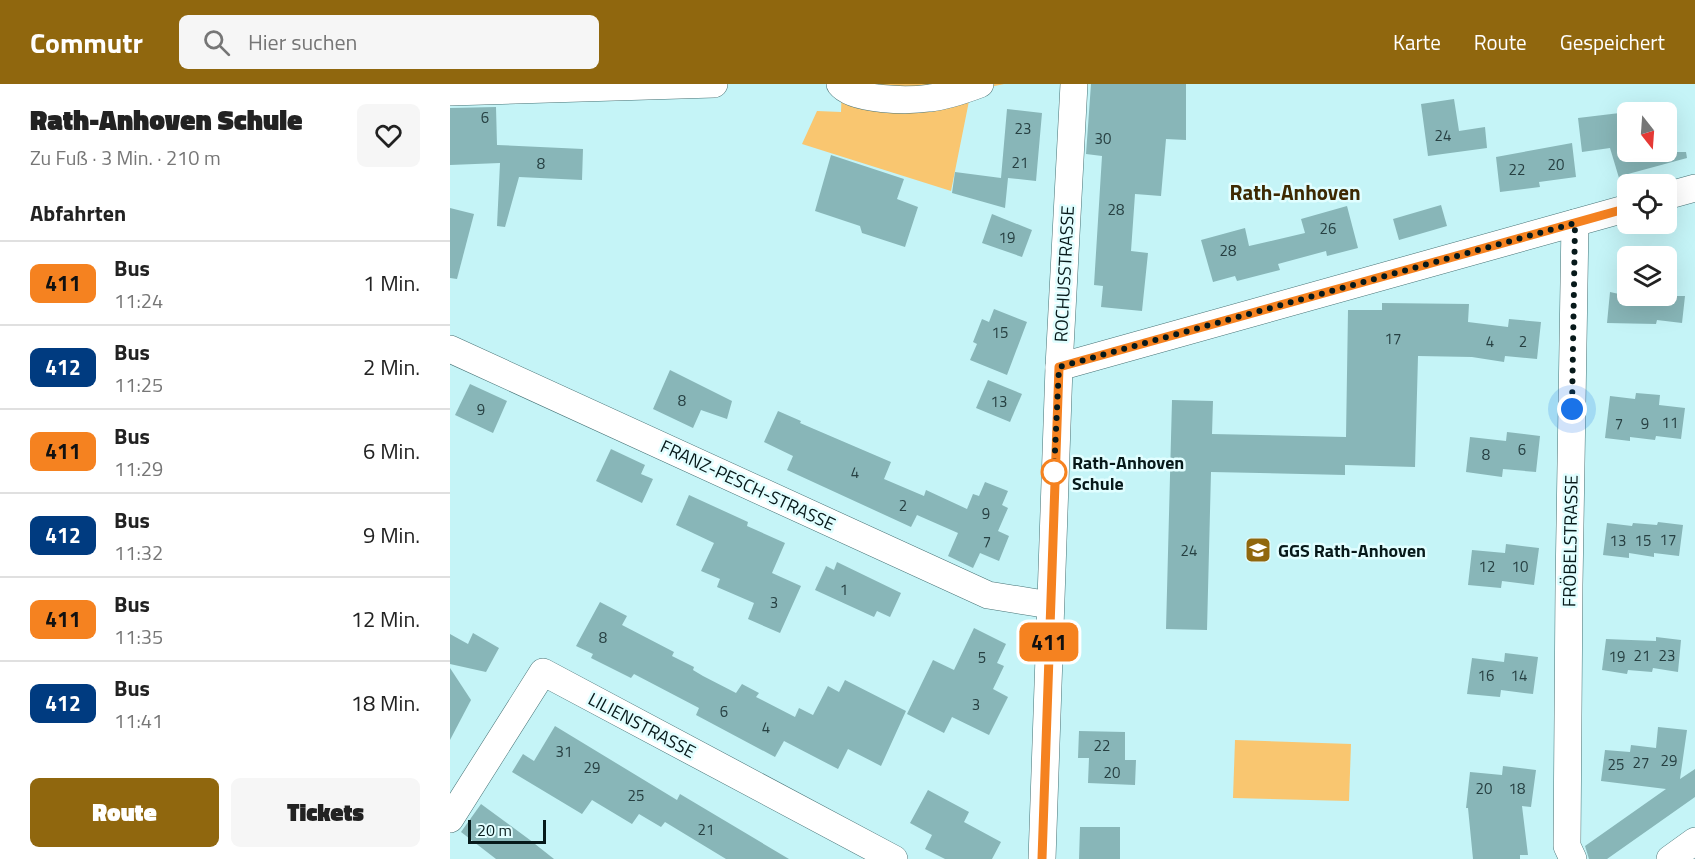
<!DOCTYPE html>
<html lang="de">
<meta charset="utf-8">
<style>
body{margin:0;font-family:"Titillium Web",sans-serif;background:#f6f6f6;color:#222;height:100vh;display:flex;flex-direction:column;font-size:22px;white-space:nowrap}
*{box-sizing:border-box;margin:0}
p{font-size:20px;color:#767676}
.icon{flex:none;width:33px;height:33px;fill:none;stroke:currentColor;stroke-width:2;stroke-linecap:round;stroke-linejoin:round}
.map{position:relative;flex:1;overflow:hidden}
.details{display:flex;flex-direction:column;background:#fff;width:450px}
.details>*{flex:none}
.badge{padding:0 12px;border-radius:9px;font-size:21px;line-height:39px}
.needle{width:39px;rotate:163deg}
.fabs{position:absolute;left:1167px;top:18px;display:grid;gap:12px}
.fabs a{display:grid;place-items:center;width:60px;height:60px;border-radius:9px;background:#fff;box-shadow:0 6px 24px #0002;font-size:30px}
.scale{position:absolute;left:18px;bottom:15px;width:78px;box-sizing:border-box;padding-left:6px;border:3px solid #07191a;border-top:0;font-size:16px;line-height:21px;white-space:nowrap;color:#07191a;-webkit-text-stroke:4px #e1feff;paint-order:stroke}
.you{position:absolute;width:30px;height:30px;margin:-15px;border:4px solid #fff;border-radius:50%;background:#1a73e8;box-shadow:0 0 0 9px #1a73e833}
.map>.badge{position:absolute;translate:-50% -50%;box-shadow:0 0 0 3px #fff}
h2{padding:0 30px;font-size:22px;line-height:54px}
.round{display:grid;place-items:center;flex:none;width:63px;height:63px;border-radius:9px;background:#f6f6f6}
.overview{display:flex;align-items:center;justify-content:space-between;height:102px;padding:0 30px}
h1{font-size:28px;font-weight:800;line-height:45px}
.primary-button{display:flex;gap:12px;margin-top:auto;padding:12px 30px}
.primary-button a{flex:1;height:69px;border-radius:9px;background:#90670e;color:#fff;font-size:24px;font-weight:800;line-height:69px;text-align:center}
.primary-button a+a{background:#f6f6f6;color:#222}
ul{padding:0;list-style:none}
li{display:flex;align-items:center;gap:18px;height:84px;padding:0 30px;border-top:2px solid #e0e0e0}
li div{flex:1}
li b{display:block;font-size:22px}
li em{font-style:normal}
li .badge{min-width:66px;font-weight:700;text-align:center}
header{display:flex;align-items:center;gap:36px;box-sizing:border-box;height:84px;padding:0 30px;background:#90670e;color:#fff}
header strong{font-size:28px}
nav{display:flex;gap:33px;margin-inline-start:auto;font-size:21px}
.search{width:420px;height:54px;background:#f6f6f6;display:flex;align-items:center;gap:15px;box-sizing:border-box;padding:0 21px;border-radius:9px;color:#767676;font-size:22px}
main{display:flex;flex:1;min-height:0}
.map>svg:first-child{display:block}
</style>
<header>
<strong>Commutr</strong>
<div class="search"><svg class="icon" aria-label="search" viewBox="0 0 24 24"><circle cx="10" cy="10" r="6"/><path d="M15 15l6 6"/></svg>Hier suchen</div>
<nav><a>Karte</a><a>Route</a><a>Gespeichert</a></nav>
</header>
<main>
<section class="details">
<div class="overview"><div><h1>Rath-Anhoven Schule</h1><p>Zu Fuß · 3 Min. · 210 m</p></div><a class="round"><svg class="icon" aria-label="heart" viewBox="0 0 24 24"><path d="M12 20l-8-8c-3-5 5-10 8-4 3-6 11-1 8 4z"/></svg></a></div>
<h2>Abfahrten</h2>
<ul>
<li><span class="badge" style="background:#f58220;color:#111">411</span><div><b>Bus</b><p>11:24</p></div><em>1 Min.</em></li>
<li><span class="badge" style="background:#003b80;color:#fff">412</span><div><b>Bus</b><p>11:25</p></div><em>2 Min.</em></li>
<li><span class="badge" style="background:#f58220;color:#111">411</span><div><b>Bus</b><p>11:29</p></div><em>6 Min.</em></li>
<li><span class="badge" style="background:#003b80;color:#fff">412</span><div><b>Bus</b><p>11:32</p></div><em>9 Min.</em></li>
<li><span class="badge" style="background:#f58220;color:#111">411</span><div><b>Bus</b><p>11:35</p></div><em>12 Min.</em></li>
<li><span class="badge" style="background:#003b80;color:#fff">412</span><div><b>Bus</b><p>11:41</p></div><em>18 Min.</em></li>
</ul>
<div class="primary-button"><a>Route</a><a>Tickets</a></div>
</section>
<div class="map">
<svg width="1245" height="775" viewBox="0 0 1245 775">
<rect width="100%" height="100%" fill="#c5f4f7"/>
<g fill="#f9c670">
<polygon points="392,0 554,0 521,7 501,107 352,60 367,27 391,28"/>
<polygon points="785,656 901,660 899,717 783,714"/>
</g>
<g fill="#88b6b8">
<polygon points="641,0 736,0 736,56 716,55 711,112 685,110 681,167 698,169 692,227 651,223 653,202 644,201 652,72 636,70"/>
<polygon points="1004,15 1009,47 1035,43 1037,64 978,72 971,20"/>
<polygon points="46,23 47,61 133,65 132,96 69,93 55,143 47,142 50,79 0,81 0,24"/>
<polygon points="557,25 592,29 586,97 558,94 555,124 502,109 505,88 551,94"/>
<polygon points="1178,28 1178,68 1236,68 1237,74 1178,90 1178,104 1172,104 1160,64 1132,68 1128,34"/>
<polygon points="1122,59 1126,93 1089,98 1090,103 1050,108 1046,73"/>
<polygon points="381,71 454,95 447,115 468,123 455,163 412,149 410,142 365,127"/>
<polygon points="991,121 997,142 949,156 943,135"/>
<polygon points="897,122 908,164 877,172 876,167 828,180 830,186 787,197 785,192 763,198 751,156 795,144 799,162 855,149 851,135"/>
<polygon points="0,124 24,130 7,195 0,194"/>
<polygon points="542,130 582,146 572,173 532,159"/>
<polygon points="1160,208 1178,212 1235,212 1232,239 1207,236 1206,240 1157,239"/>
<polygon points="932,219 1019,220 1018,238 1058,243 1059,235 1091,238 1087,275 1055,272 1054,278 1022,273 968,272 965,383 895,381 895,391 761,388 757,546 716,545 722,316 763,317 762,350 896,353 898,226 932,226"/>
<polygon points="544,225 577,238 557,291 520,276 527,260 523,258 532,235 539,238"/>
<polygon points="220,286 282,317 277,335 251,326 243,344 203,325"/>
<polygon points="538,296 572,310 560,338 526,324"/>
<polygon points="20,300 57,317 43,349 5,331"/>
<polygon points="1186,309 1210,311 1209,321 1235,324 1231,355 1206,352 1205,356 1180,353 1180,357 1155,354 1160,312 1185,315"/>
<polygon points="328,327 351,337 350,339 441,378 434,395 474,412 476,406 517,425 523,410 529,412 535,398 558,407 552,421 558,424 548,447 559,452 549,477 530,469 523,484 498,472 508,449 467,431 461,443 337,386 343,372 314,358"/>
<polygon points="1057,348 1090,352 1086,388 1053,385 1052,393 1016,388 1020,353 1056,357"/>
<polygon points="161,365 195,381 191,390 203,395 192,419 146,397"/>
<polygon points="239,411 298,438 297,442 335,459 322,489 351,502 330,549 298,535 304,519 267,503 270,495 251,487 264,459 226,441"/>
<polygon points="1208,438 1233,441 1229,472 1204,469 1204,473 1179,469 1179,474 1153,471 1157,439 1182,442 1183,439 1207,441"/>
<polygon points="1056,460 1089,464 1084,501 1052,497 1051,504 1018,501 1022,466 1055,469"/>
<polygon points="387,478 451,509 440,533 427,527 424,533 365,506 376,482 384,486"/>
<polygon points="150,518 177,532 172,541 224,568 222,572 244,583 243,586 253,592 286,609 292,600 309,609 306,613 345,633 349,624 363,631 378,602 389,608 395,596 456,627 431,682 398,665 388,685 334,657 325,673 246,631 249,624 184,590 181,594 141,574 143,570 126,562"/>
<polygon points="524,544 556,560 547,579 554,582 543,605 558,613 539,651 502,633 494,649 457,630 483,576 504,586"/>
<polygon points="23,549 49,564 36,588 0,580 0,550 18,560"/>
<polygon points="1206,553 1231,556 1228,588 1203,584 1202,588 1178,586 1177,590 1152,586 1156,555 1206,557"/>
<polygon points="1055,569 1088,573 1083,610 1051,606 1050,613 1017,610 1022,574 1054,578"/>
<polygon points="0,584 21,616 0,656"/>
<polygon points="105,642 227,716 230,710 339,775 276,775 215,738 211,743 189,730 182,740 142,716 132,730 62,688 73,670 84,677"/>
<polygon points="1208,643 1237,646 1230,695 1245,685 1245,713 1157,775 1139,775 1135,762 1216,705 1151,697 1155,666 1180,668 1181,661 1206,664"/>
<polygon points="629,647 675,648 675,676 686,676 685,701 638,699 639,674 628,674"/>
<polygon points="1053,682 1086,686 1081,723 1072,722 1078,771 1070,771 1070,775 1023,775 1018,724 1016,724 1020,688 1052,691"/>
<polygon points="478,706 519,728 514,738 551,758 542,775 495,775 475,765 482,751 460,739"/>
<polygon points="31,720 80,756 104,775 46,775 11,748"/>
<polygon points="630,743 670,743 670,775 629,775"/>
</g>
<g fill="none" stroke-linecap="round" stroke-linejoin="round">
<g stroke="#467275" stroke-width="28">
<g id="minor">
<path d="M390,0C403,17 459,17 480,14C497,12 514,6 530,0"/>
<polyline points="0,8 264,0"/>
<polyline points="1216,112 1245,104"/>
<polyline points="0,265 538,511 600,521"/>
<polyline points="609,283 1178,124"/>
<polyline points="0,735 93,588 444,775"/>
<polyline points="592,775 609,283 624,0"/>
<polyline points="1123,775 1117,762 1119,501 1125,139"/>
<polyline points="1220,775 1245,757"/>
</g>
</g>
<use href="#minor" stroke="#fff" stroke-width="27"/>
</g>
<g fill="none" stroke-linecap="round" stroke-linejoin="round">
<g stroke="#fff" stroke-width="14">
<polyline id="line" points="592,775 609,283 1178,124"/>
</g>
<use href="#line" stroke="#f58220" stroke-width="9"/>
<polyline stroke="#07191a" stroke-width="6" stroke-dasharray="0 10.8" points="604,388 609,283 1125,139 1122,325"/>
</g>
<defs>
<g id="school-square" transform="scale(1.35)"><rect x="-9" y="-9" width="18" height="18" rx="4" fill="#90670e" stroke="#e1feff"/><path d="M0-5L7-2L0 1L-7-2ZM-4 1L0 2.5L4 1V4Q0 6-4 4Z" fill="#fff"/></g>
</defs>
<g fill-rule="evenodd">
<use href="#school-square" x="808" y="466"/>
</g>
<circle fill="#fff" stroke="#f58220" stroke-width="3" cx="604" cy="388" r="12"/>
<g text-anchor="middle" dominant-baseline="central" stroke-width="5" stroke-linejoin="round" paint-order="stroke">
<g font-size="15" fill="#274042">
<text x="35" y="33">6</text>
<text x="573" y="44">23</text>
<text x="993" y="51">24</text>
<text x="653" y="54">30</text>
<text x="570" y="78">21</text>
<text x="91" y="79">8</text>
<text x="1106" y="80">20</text>
<text x="1067" y="85">22</text>
<text x="666" y="125">28</text>
<text x="878" y="144">26</text>
<text x="557" y="153">19</text>
<text x="778" y="166">28</text>
<text x="550" y="248">15</text>
<text x="943" y="254">17</text>
<text x="1040" y="257">4</text>
<text x="1073" y="257">2</text>
<text x="232" y="316">8</text>
<text x="549" y="317">13</text>
<text x="31" y="325">9</text>
<text x="1220" y="338">11</text>
<text x="1169" y="339">7</text>
<text x="1195" y="339">9</text>
<text x="1072" y="365">6</text>
<text x="1036" y="370">8</text>
<text x="405" y="388">4</text>
<text x="453" y="421">2</text>
<text x="536" y="429">9</text>
<text x="1218" y="455">17</text>
<text x="1168" y="456">13</text>
<text x="1193" y="456">15</text>
<text x="537" y="457">7</text>
<text x="739" y="466">24</text>
<text x="1037" y="482">12</text>
<text x="1070" y="482">10</text>
<text x="394" y="505">1</text>
<text x="324" y="518">3</text>
<text x="153" y="553">8</text>
<text x="1192" y="571">21</text>
<text x="1217" y="571">23</text>
<text x="1167" y="572">19</text>
<text x="532" y="573">5</text>
<text x="1036" y="591">16</text>
<text x="1069" y="591">14</text>
<text x="526" y="620">3</text>
<text x="274" y="627">6</text>
<text x="316" y="643">4</text>
<text x="652" y="661">22</text>
<text x="114" y="667">31</text>
<text x="1219" y="676">29</text>
<text x="1191" y="678">27</text>
<text x="1166" y="680">25</text>
<text x="142" y="683">29</text>
<text x="662" y="688">20</text>
<text x="1034" y="704">20</text>
<text x="1067" y="704">18</text>
<text x="186" y="711">25</text>
<text x="256" y="745">21</text>
</g>
<g font-size="18" fill="#07191a" stroke="#e1feff">
<text transform="translate(614 190) rotate(-87)">ROCHUSSTRASSE</text>
<text transform="translate(298 401) rotate(25)">FRANZ-PESCH-STRASSE</text>
<text transform="translate(1120 457) rotate(-89)">FRÖBELSTRASSE</text>
<text transform="translate(192 641) rotate(28)">LILIENSTRASSE</text>
</g>
<g font-size="18" font-weight="bold" fill="#07191a" stroke="#e1feff" text-anchor="start">
<text x="622" y="378">Rath-Anhoven<tspan x="622" dy="21">Schule</tspan></text>
</g>
<g font-size="18" font-weight="bold" fill="#07191a" stroke="#e1feff" text-anchor="start">
<text x="828" y="466">GGS Rath-Anhoven</text>
</g>
<g font-size="21" font-weight="bold" fill="#3d2902" stroke="#e1feff">
<text x="845" y="108">Rath-Anhoven</text>
</g>
</g>
</svg>
<div class="fabs">
<a><svg class="needle" viewBox="-14 -14 28 28"><path d="M0-13l5 13h-10z" fill="#e53935"/><path d="M0 13l5-13h-10z" fill="#767676"/></svg></a>
<a><svg class="icon" aria-label="locate" viewBox="0 0 24 24"><circle cx="12" cy="12" r="6"/><path d="M12 2v4M12 18v4M2 12h4M18 12h4"/></svg></a>
<a><svg class="icon" aria-label="layers" viewBox="0 0 24 24"><path d="M12 4l9 5-9 5-9-5zM3 14l9 5 9-5"/></svg></a>
</div>
<div class="scale">20 m</div>
<div class="you" style="left:1122px;top:325px"></div>
<b class="badge" style="left:599px;top:558px;background:#f58220;color:#111">411</b>
</div>
</main>
